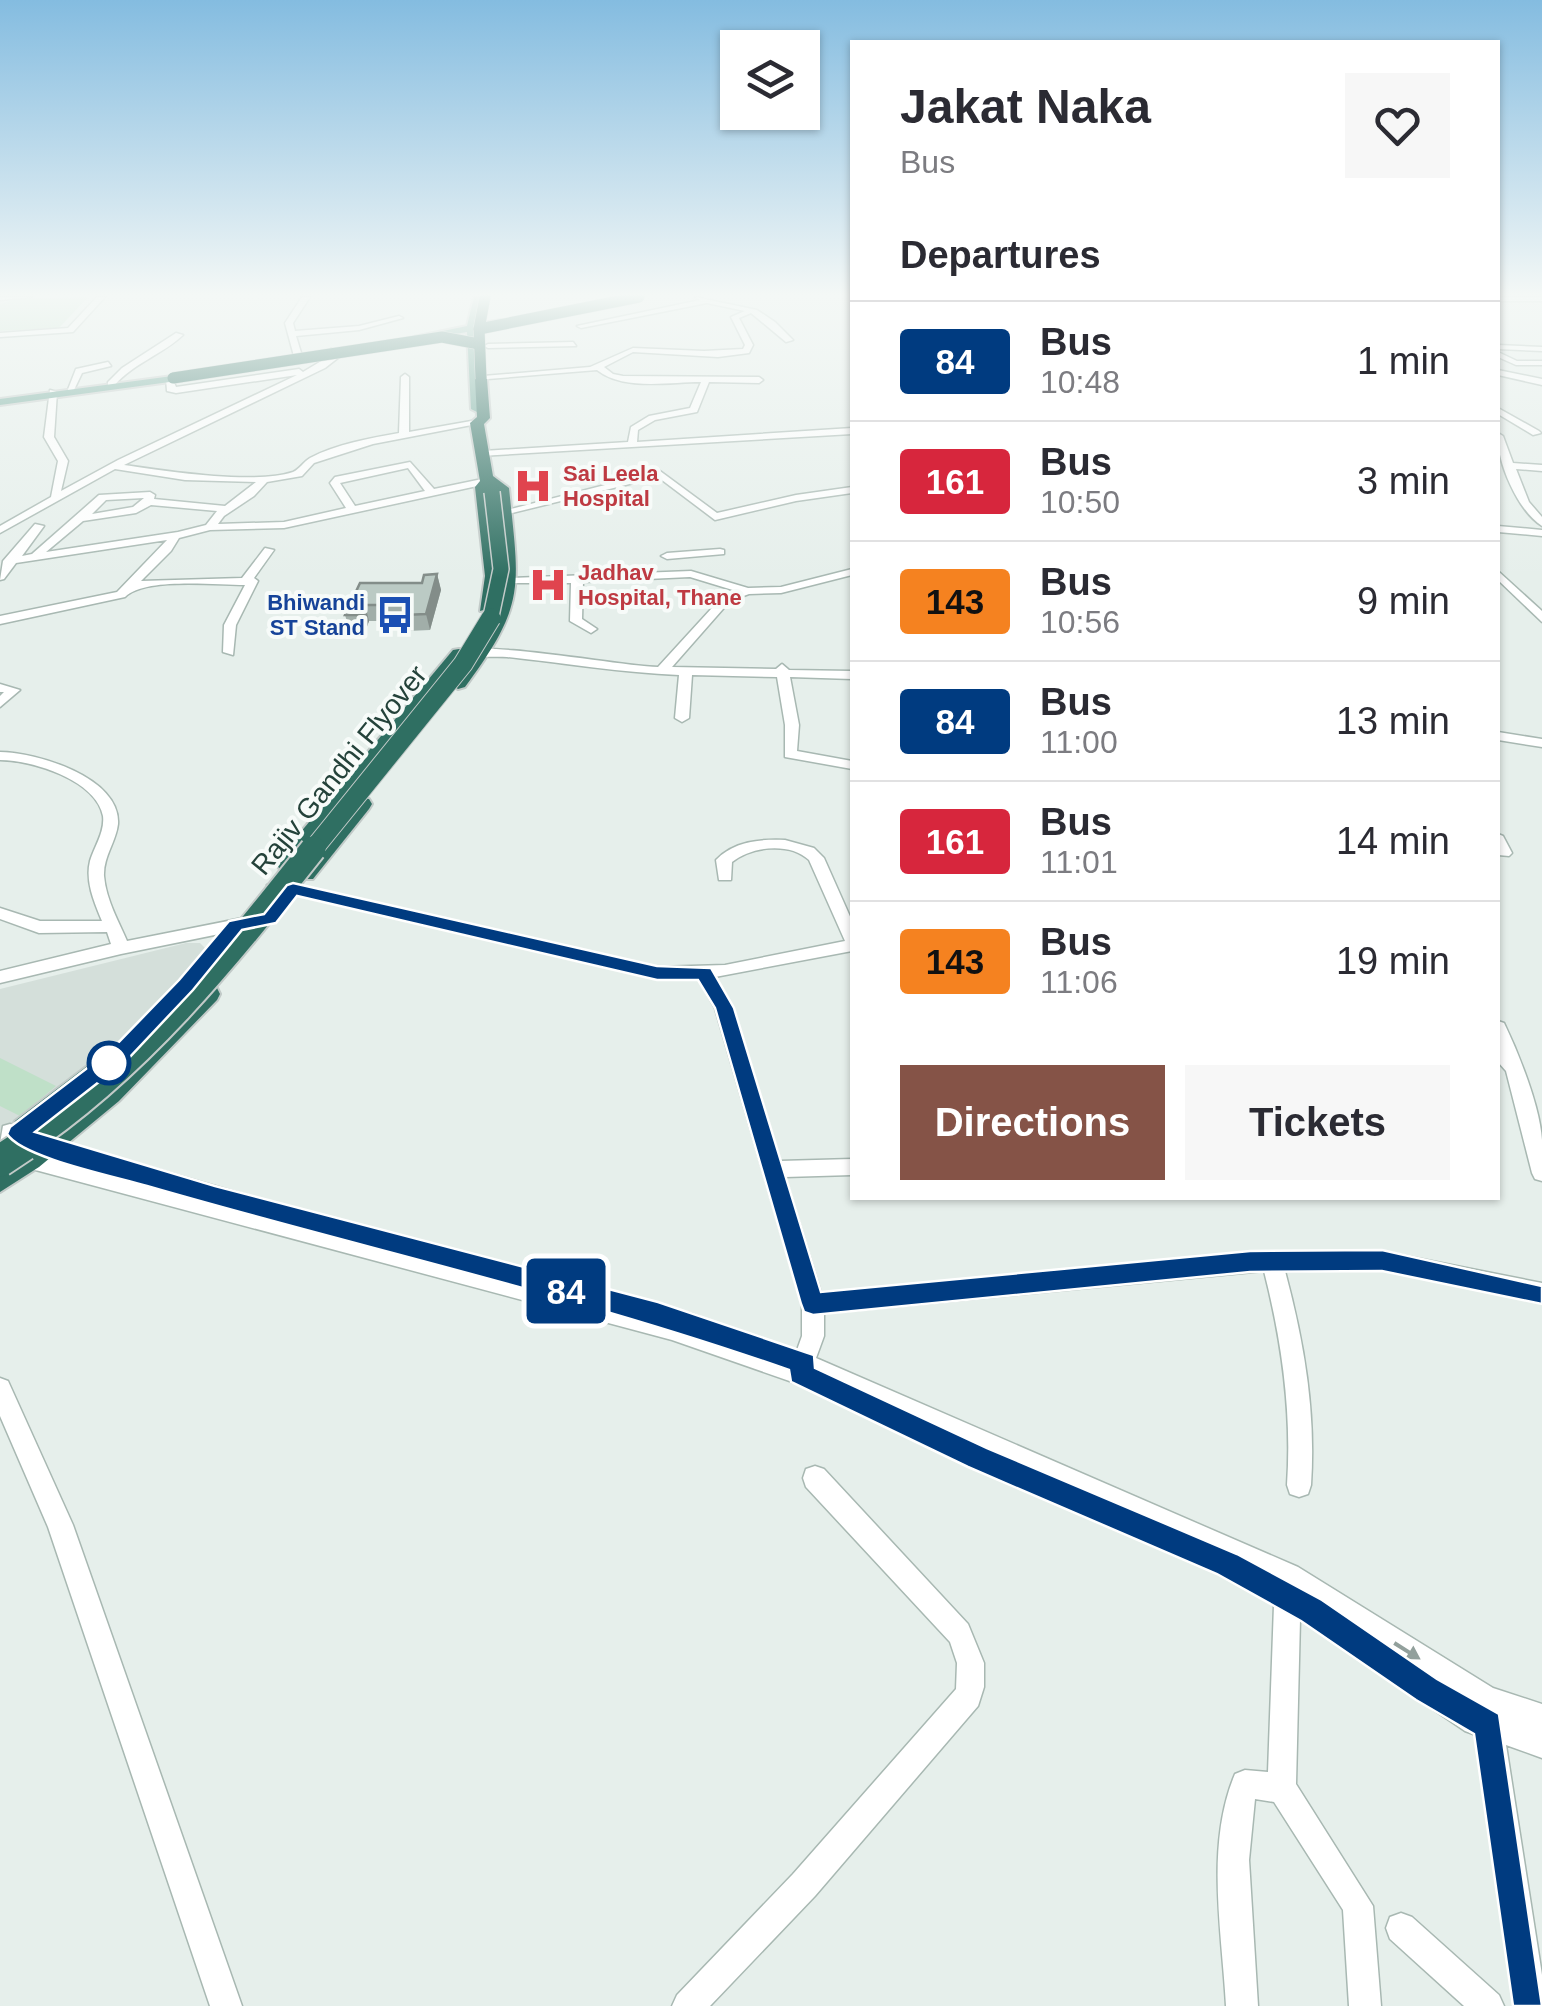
<!DOCTYPE html>
<style>
body{margin:0;font-family:Arial,sans-serif;background:#f7f7f7;color:#2b2b33;height:100vh;display:flex;flex-direction:column;font-size:38px;white-space:nowrap}
*{box-sizing:border-box;margin:0}
p{font-size:32px;color:#7c7c81}
.icon{flex:none;width:55px;height:55px;fill:none;stroke:currentColor;stroke-width:2;stroke-linecap:round;stroke-linejoin:round}
.map{position:relative;flex:1;overflow:hidden}
.sheet{position:absolute;left:850px;top:40px;width:650px;height:1160px;display:flex;flex-direction:column;background:#fff;border-radius:0px;box-shadow:0 2px 8px #0004}
.sheet>*{flex:none}
.badge{padding:0 20px;border-radius:8px;font-size:35px;line-height:65px}
.buttons{position:absolute;left:720px;top:30px;display:grid;gap:20px}
.buttons a{display:grid;place-items:center;width:100px;height:100px;border-radius:0px;background:#fff;box-shadow:0 2px 8px #0004;font-size:50px}
.map>.badge{position:absolute;translate:-50% -50%;box-shadow:0 0 0 5px #fff}
h2{padding:0 50px;font-size:38px;line-height:90px}
.round{display:grid;place-items:center;flex:none;width:105px;height:105px;border-radius:0px;background:#f7f7f7}
.summary{display:flex;align-items:center;justify-content:space-between;height:170px;padding:0 50px}
h1{font-size:48px;font-weight:800;line-height:75px}
.button{display:flex;gap:20px;margin-top:auto;padding:20px 50px}
.button a{flex:1;height:115px;border-radius:0px;background:#855347;color:#fff;font-size:40px;font-weight:800;line-height:115px;text-align:center}
.button a+a{background:#f7f7f7;color:#2b2b33}
ul{padding:0;list-style:none}
li{display:flex;align-items:center;gap:30px;height:120px;padding:0 50px;border-top:2px solid #e1e1e2}
li div{flex:1}
li b{display:block;font-size:38px}
li em{font-style:normal}
li .badge{min-width:110px;font-weight:700;text-align:center}
.map>svg:first-child{display:block}
</style>
<div class="map">
<svg width="1542" height="2006" viewBox="0 0 1542 2006">
<rect width="100%" height="100%" fill="#e6efeb"/>
<polygon fill="#d4dfda" points="186,943 200,943 206,949 203,956 123,1045 0,1131 0,989"/>
<g fill="#bfe0c8">
<polygon points="88,297 59,328 0,331 0,304 21,298"/>
<polygon points="0,1058 56,1086 20,1116 0,1106"/>
</g>
<g fill="none" stroke-linecap="round" stroke-linejoin="round">
<g stroke="#a8b8b2" stroke-width="3">
<g id="minor">
<polygon points="0,297 32,297 0,300"/>
<polygon points="97,297 105,297 73,332 0,337 0,333 68,328"/>
<polygon points="302,297 310,297 293,323 295,331 359,326 399,316 403,318 359,330 296,336 302,356 298,358 294,356 285,323"/>
<path d="M695,297L757,310L775,322L793,340L786,342L751,313L739,318L753,345L749,353L718,357L633,352L604,367L613,374L623,376L759,377L763,380L759,383L709,382L697,412L655,420L638,430L637,442L852,428V434L480,456L478,454L483,451L628,442L631,427L649,416L690,408L701,382C669,382 623,391 597,370L475,380L471,377L590,367L633,348L704,351L743,349L745,345L731,317L745,311L707,303L581,328L577,326L700,300Z"/>
<rect x="1498" y="297" width="44" height="4"/>
<path d="M176,333L183,335C162,355 133,363 114,386H108V382L122,368Z"/>
<polygon points="573,342 576,346 488,348 484,346 488,344"/>
<polygon points="1498,345 1542,347 1542,351 1498,349"/>
<path d="M331,349L343,354L325,368L124,465C165,471 254,485 293,472C300,469 303,462 310,458C336,444 371,438 399,433L401,377L405,374L409,377V432L477,420L482,423L373,444L314,463L302,476L267,482L254,496L224,516L218,524L284,522L346,508L330,483L335,477L410,462L434,489L487,478L492,481L491,483L284,528L210,530L179,538L171,551L141,581L242,578L265,548L274,550L254,578L258,581L236,625L233,655L223,652L224,625L245,585C215,585 145,577 125,597L0,624V616L117,592L167,540L16,563L4,579L0,580L3,561L35,524L44,526L22,556L32,554L99,495L150,492L155,495L154,499L225,506L256,482L185,480L115,469L0,533V526L51,497L58,461L44,437L50,390L57,392L54,437L68,461L61,491L118,460L297,375L176,393L167,391L166,378H172L176,387L299,369L303,372L333,354ZM408,468L425,491L355,506L340,483ZM144,498L133,507L92,514L106,500ZM151,505L217,511L206,525L178,532L46,552L83,521L136,513Z"/>
<polygon points="1498,352 1517,361 1542,361 1542,365 1516,365 1498,357"/>
<polygon points="108,362 111,366 82,373 73,392 67,392 76,369"/>
<polygon points="1498,370 1542,379 1542,385 1498,375"/>
<polygon points="1498,408 1539,431 1541,433 1533,435 1498,414"/>
<path d="M1498,433L1503,436L1513,463L1542,465V471L1516,469L1529,502L1542,517V526C1518,511 1496,461 1498,433Z"/>
<polygon points="660,471 717,513 796,495 852,487 852,493 796,501 715,520 658,477 504,515 499,512"/>
<polygon points="1498,526 1542,530 1542,536 1498,532"/>
<polygon points="720,549 724,550 724,554 667,559 661,556 667,553"/>
<path d="M852,569V575L781,593L749,594L730,601L672,667L776,669L782,664L789,670L852,671V679L790,677L799,725L797,751L852,761V769L785,757V725L777,677L692,675L689,718L682,722L675,718L679,675C622,673 564,663 507,657C492,656 473,659 461,652C482,640 622,666 658,667L722,597L736,591L690,577L583,582L582,619L597,629L591,633L570,621L571,583H507L505,581L511,578L691,571L748,588L781,587Z"/>
<polygon points="1498,571 1542,611 1542,622 1498,580"/>
<polygon points="0,684 20,690 0,707 0,696 4,692 0,692"/>
<polygon points="1498,732 1542,739 1542,747 1498,740"/>
<path d="M0,752C35,752 121,777 118,824C116,842 103,857 104,876C106,900 119,922 127,941L258,915L266,921L264,925L121,954L0,983V971L111,944L107,932L39,933L0,919V908L40,921H102C94,902 85,881 90,861C94,847 105,832 103,816C96,780 32,760 0,760Z"/>
<polygon points="1498,834 1503,836 1512,853 1509,856 1498,855"/>
<path d="M785,840L814,848L824,858L852,921V951L715,977L733,1008L780,1161L852,1159V1175L785,1177L821,1293L1272,1252L1381,1251L1542,1283V1303L1381,1269L1285,1271C1304,1342 1316,1411 1311,1485L1308,1494L1299,1497L1290,1494L1287,1485C1292,1412 1282,1342 1264,1271L824,1313V1336L816,1358L1298,1567L1493,1688L1542,1704V1758L1506,1745L1542,1975V2006H1515L1476,1735L1465,1731L1300,1619L1296,1784L1373,1906L1381,2006H1349L1343,1910L1274,1802L1255,1799L1249,1860L1258,2006H1226C1222,1931 1205,1845 1235,1774L1245,1770L1268,1772L1274,1605L1218,1573L970,1465L801,1385L672,1340L28,1168L21,1166L0,1143L3,1126L10,1124L17,1126L18,1138L34,1153L135,1180L31,1149L28,1143L31,1137L38,1135L253,1197L260,1200L263,1206L260,1212L293,1221L295,1213L302,1210L470,1256L478,1258L481,1265L479,1269L601,1301L603,1295L611,1292L692,1314L700,1317L703,1324L701,1329L787,1359L789,1353L797,1350L802,1336V1304L715,1008L698,978L657,979L275,890L267,885L275,880L657,967L725,965L845,941L809,860C790,842 752,846 732,862L731,880H719L716,860C734,841 760,839 785,840Z"/>
<path d="M1498,1021L1504,1023C1519,1054 1540,1107 1542,1140C1542,1154 1542,1168 1542,1181L1535,1179L1532,1173L1506,1071L1498,1062Z"/>
<polygon points="0,1378 8,1381 73,1525 242,2006 210,2006 48,1527 0,1416"/>
<polygon points="815,1466 824,1469 968,1624 984,1663 984,1687 978,1706 815,1896 710,2006 672,2006 677,1995 793,1874 956,1689 957,1663 950,1642 806,1487 803,1478 806,1469"/>
<polygon points="1401,1913 1412,1917 1499,1995 1504,2006 1464,2006 1390,1939 1386,1928 1390,1917"/>
</g>
</g>
<g stroke="#c2cac8" stroke-width="4">
<g id="major">
<polygon points="474,297 484,297 477,324 501,320 506,323 477,330 483,409 477,412 471,409 467,332 419,340 414,337 467,326"/>
<polygon points="195,373 199,378 0,405 0,399"/>
</g>
</g>
<g stroke="#c2cac8" stroke-width="4">
<g id="highway">
<path d="M481,375L487,379L490,418L484,424L493,476L509,488C519,588 527,603 465,687L458,689L449,683C473,649 499,620 501,576L494,607L480,611L485,576L475,487L480,481L470,423L477,417L475,379ZM491,485L495,489L501,576L489,487Z"/>
<polygon points="459,649 465,650 465,658 295,868 279,868 276,863 279,858 453,650"/>
<polygon points="362,798 369,799 372,804 369,809 313,879 297,879 294,874 297,869 355,799"/>
<polygon points="208,985 217,988 220,994 217,1000 119,1101 39,1167 0,1192 0,1164 101,1086 199,988"/>
<polygon points="108,1054 117,1057 121,1064 117,1071 35,1137 25,1140 15,1137 11,1129 15,1121 99,1057"/>
</g>
</g>
<use href="#minor" fill="#fff" fill-rule="evenodd"/>
<use href="#major" fill="#6aa596" fill-rule="evenodd"/>
<use href="#highway" fill="#2f6f62" fill-rule="evenodd"/>
<g stroke="#c2cac8" stroke-width="12" stroke-linecap="butt">
<g id="highway-bridge-far4">
<polyline points="479,329 639,297"/>
<polyline points="173,378 442,337 479,344"/>
<polyline points="481,379 479,329 485,297"/>
</g>
</g>
<g stroke="#c2cac8" stroke-width="18" stroke-linecap="butt">
<polyline id="highway-bridge-far3" points="490,621 501,569 492,492"/>
</g>
<g stroke="#c2cac8" stroke-width="21" stroke-linecap="butt">
<polyline id="highway-bridge-far2" points="311,852 463,664 491,618"/>
</g>
<g stroke="#c2cac8" stroke-width="29" stroke-linecap="butt">
<path id="highway-bridge-far1" d="M20,1147C138,1069 226,959 313,849"/>
</g>
<g stroke="#c2cac8" stroke-width="35" stroke-linecap="butt">
<polyline id="highway-bridge" points="0,1161 24,1145"/>
</g>
<use href="#highway-bridge-far4" stroke="#2f6f62" stroke-width="11"/>
<use href="#highway-bridge-far3" stroke="#2f6f62" stroke-width="15"/>
<use href="#highway-bridge-far2" stroke="#2f6f62" stroke-width="19"/>
<use href="#highway-bridge-far1" stroke="#2f6f62" stroke-width="25"/>
<use href="#highway-bridge" stroke="#2f6f62" stroke-width="31"/>
</g>
<polygon fill="#a1aea9" points="437,574 441,590 430,630 408,631 406,621 369,621 365,632 350,631 345,615 360,583 422,583"/>
<g fill="#838d89">
<polygon points="437,574 441,590 430,630 426,614"/>
<polygon points="365,605 369,621 365,632 360,615"/>
</g>
<polygon fill="#bbcac4" stroke="#838d89" stroke-width="2.5" points="437,574 426,614 404,615 405,605 365,605 360,615 345,615 360,583 422,583 424,575"/>
<defs><path id="oneway-solid" d="M-6-.8H1V-3.2L6.5 0L1 3.2V.8H-6Z" transform="scale(2.5)"/></defs>
<use fill="#92a09c" href="#oneway-solid" transform="translate(1407 1651) rotate(32)"/>
<linearGradient id="sky" x2="0" y2="1"><stop stop-color="#84bce0"/><stop offset="0.51" stop-color="#f4f8f6"/><stop offset="1" stop-color="#f4f8f6" stop-opacity="0"/></linearGradient>
<rect width="1542" height="578" fill="url(#sky)"/>
<path fill="#003b80" stroke="#fff" stroke-width="2.5" d="M293,883L657,966L711,968L734,1008L821,1292L1250,1251L1382,1250L1542,1286V1304L1382,1271L1250,1272L813,1315L804,1312L801,1304L715,1008L698,980H657L297,896L276,923L242,930L193,990L127,1060L35,1132L215,1186L658,1302L805,1352L814,1355L815,1368L987,1448L1237,1554L1322,1600L1437,1679L1499,1714L1542,2006H1513L1474,1734L1416,1700L1301,1621L1217,1574L968,1467L791,1382L789,1370C579,1296 361,1248 147,1186C117,1177 22,1158 7,1134L10,1127L112,1049L179,980L229,921L264,914L287,885Z"/>
<defs>
<g id="hospital-bare" transform="scale(3)"><path d="M-5-5h3v3.5h4V-5h3V5h-3V1.5h-4V5h-3Z" fill="#e0444e" stroke="#f7fbf9" stroke-width="2.5" paint-order="stroke"/></g>
<g id="bus-bare" transform="scale(3)"><path d="M-5-6H5V4H4V6H2V4H-2V6H-4V4H-5ZM-3.5-4V0h7V-4ZM-3.5 1.2v1.5H-2V1.2ZM2 1.2v1.5H3.5V1.2Z" fill="#1a4fb4" stroke="#f7fbf9" stroke-width="2.5" paint-order="stroke"/></g>
</defs>
<g fill-rule="evenodd">
<use href="#hospital-bare" x="533" y="486"/>
<use href="#hospital-bare" x="548" y="585"/>
<use href="#bus-bare" x="395" y="615"/>
</g>
<circle fill="#fff" stroke="#003b80" stroke-width="5" cx="109" cy="1063" r="20"/>
<g text-anchor="middle" dominant-baseline="central" stroke-width="8" stroke-linejoin="round" paint-order="stroke">
<g font-size="22" font-weight="bold" fill="#be3a42" stroke="#f7fbf9" text-anchor="start">
<text x="563" y="473">Sai Leela<tspan x="563" dy="25">Hospital</tspan></text>
<text x="578" y="572">Jadhav<tspan x="578" dy="25">Hospital, Thane</tspan></text>
</g>
<g font-size="22" font-weight="bold" fill="#164399" stroke="#f7fbf9" text-anchor="end">
<text x="365" y="602">Bhiwandi<tspan x="365" dy="25">ST Stand</tspan></text>
</g>
<g font-size="28" fill="#24423a" stroke="#f7fbf9">
<text transform="translate(339 770) rotate(-51)">Rajiv Gandhi Flyover</text>
</g>
</g>
</svg>
<div class="buttons">
<a><svg class="icon" aria-label="layers" viewBox="0 0 24 24"><path d="M12 4l9 5-9 5-9-5zM3 14l9 5 9-5"/></svg></a>
</div>
<b class="badge" style="left:566px;top:1291px;background:#003b80;color:#fff">84</b>
<section class="sheet">
<div class="summary"><div><h1>Jakat Naka</h1><p>Bus</p></div><a class="round"><svg class="icon" aria-label="heart" viewBox="0 0 24 24"><path d="M12 20l-8-8c-3-5 5-10 8-4 3-6 11-1 8 4z"/></svg></a></div>
<h2>Departures</h2>
<ul>
<li><span class="badge" style="background:#003b80;color:#fff">84</span><div><b>Bus</b><p>10:48</p></div><em>1 min</em></li>
<li><span class="badge" style="background:#d7263d;color:#fff">161</span><div><b>Bus</b><p>10:50</p></div><em>3 min</em></li>
<li><span class="badge" style="background:#f58220;color:#111">143</span><div><b>Bus</b><p>10:56</p></div><em>9 min</em></li>
<li><span class="badge" style="background:#003b80;color:#fff">84</span><div><b>Bus</b><p>11:00</p></div><em>13 min</em></li>
<li><span class="badge" style="background:#d7263d;color:#fff">161</span><div><b>Bus</b><p>11:01</p></div><em>14 min</em></li>
<li><span class="badge" style="background:#f58220;color:#111">143</span><div><b>Bus</b><p>11:06</p></div><em>19 min</em></li>
</ul>
<div class="button"><a>Directions</a><a>Tickets</a></div>
</section>
</div>
